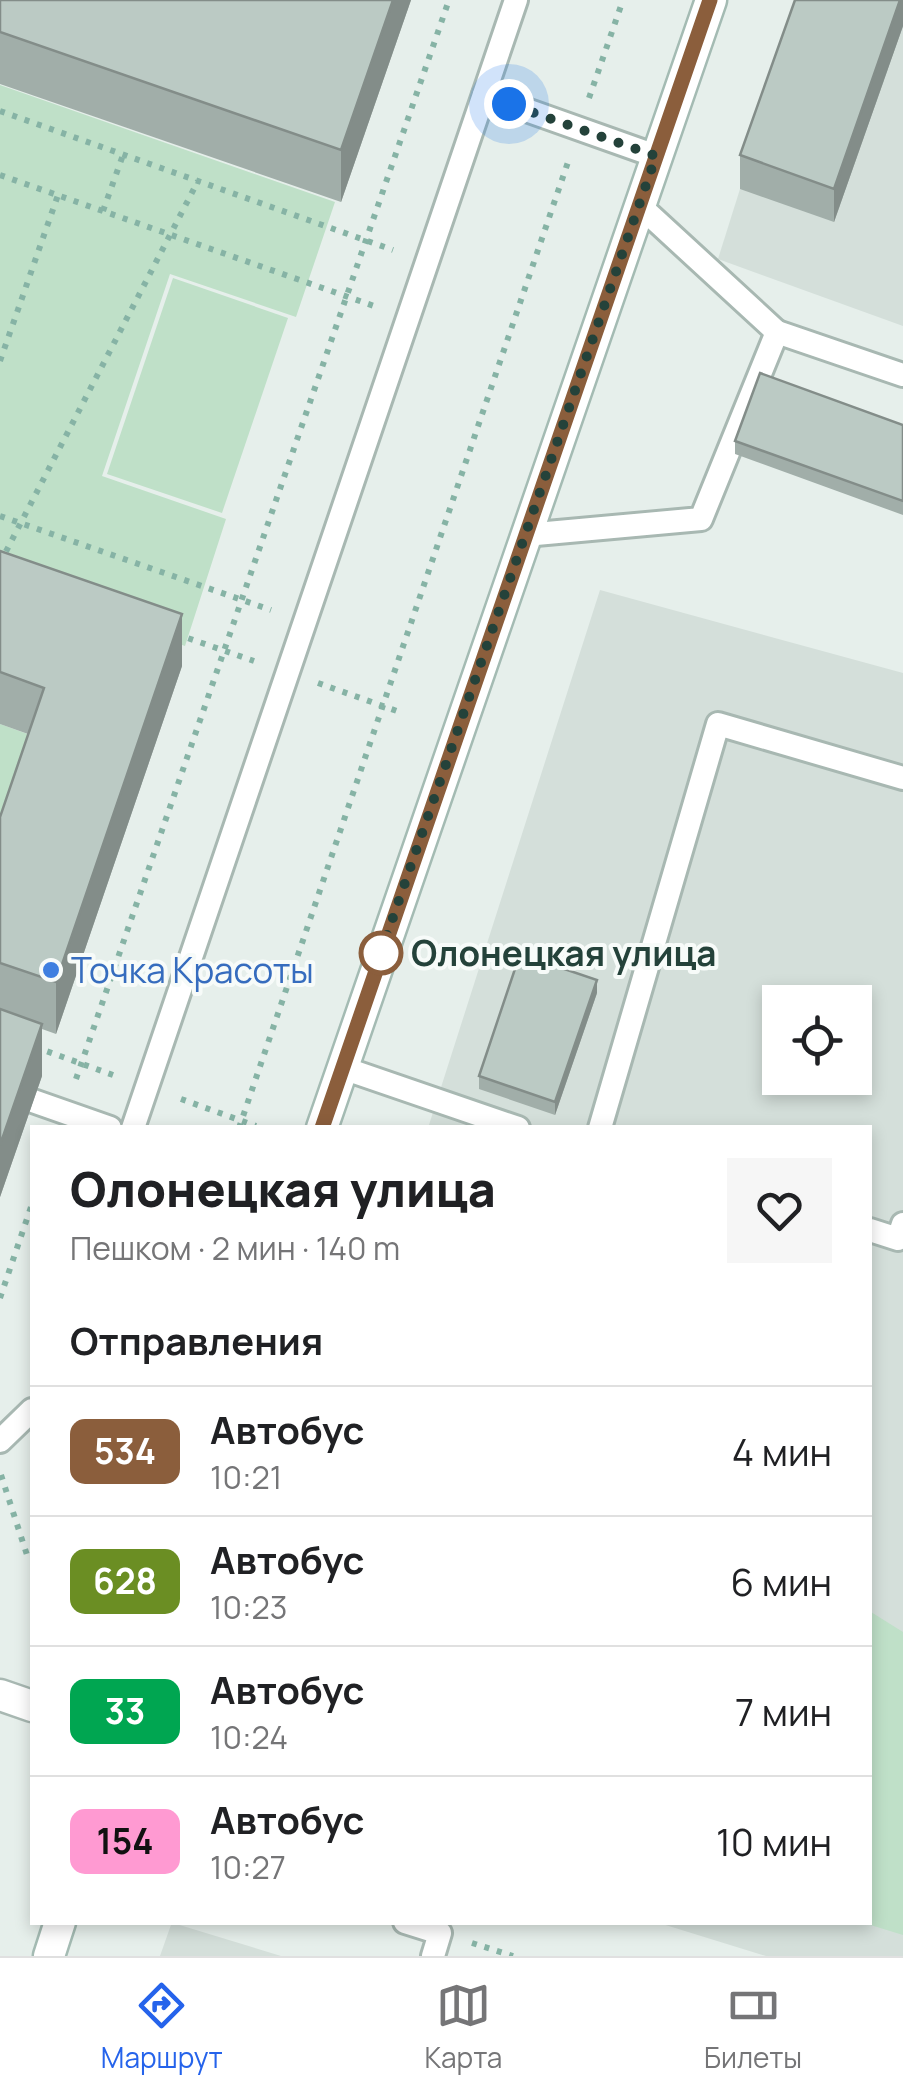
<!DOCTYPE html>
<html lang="ru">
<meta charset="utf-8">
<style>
body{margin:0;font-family:Manrope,sans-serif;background:#f6f6f6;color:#202124;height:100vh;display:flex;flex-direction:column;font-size:38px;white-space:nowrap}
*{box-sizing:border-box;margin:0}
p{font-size:32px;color:#757577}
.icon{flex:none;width:55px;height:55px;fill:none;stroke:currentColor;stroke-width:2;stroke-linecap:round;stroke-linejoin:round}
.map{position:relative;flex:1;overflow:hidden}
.side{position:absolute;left:30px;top:1125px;width:842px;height:800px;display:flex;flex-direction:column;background:#fff;border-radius:0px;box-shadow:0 5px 15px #0003}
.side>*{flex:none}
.badge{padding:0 20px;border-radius:15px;font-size:35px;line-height:65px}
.buttons{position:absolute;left:762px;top:985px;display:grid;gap:20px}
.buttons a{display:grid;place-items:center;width:110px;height:110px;border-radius:0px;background:#fff;box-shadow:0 5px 15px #0003;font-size:50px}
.you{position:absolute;width:50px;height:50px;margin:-25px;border:8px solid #fff;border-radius:50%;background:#1a73e8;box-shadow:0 0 0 15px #1a73e833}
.map>.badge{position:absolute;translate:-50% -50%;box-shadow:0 0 0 5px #fff}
h2{padding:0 40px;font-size:38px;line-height:90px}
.round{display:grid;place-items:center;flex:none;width:105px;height:105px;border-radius:0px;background:#f6f6f6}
.overview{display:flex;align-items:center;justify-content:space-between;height:170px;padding:0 40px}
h1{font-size:48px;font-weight:800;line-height:75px}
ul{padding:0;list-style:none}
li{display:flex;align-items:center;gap:30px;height:130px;padding:0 40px;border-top:2px solid #e0e0e0}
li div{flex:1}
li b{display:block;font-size:38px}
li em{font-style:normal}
li .badge{min-width:110px;font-weight:700;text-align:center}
.tab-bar{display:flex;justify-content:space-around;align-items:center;height:140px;border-top:2px solid #e0e0e0;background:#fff;font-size:28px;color:#757577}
.tab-bar a{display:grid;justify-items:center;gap:5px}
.tab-bar .selected{color:#2563eb}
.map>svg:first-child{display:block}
</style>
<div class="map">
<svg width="903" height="1956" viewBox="0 0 903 1956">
<rect width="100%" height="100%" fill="#e6efeb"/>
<g fill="#d4dfda" fill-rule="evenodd">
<polygon points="903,0 903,326 718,259 740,189"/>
<path d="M600,590L903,673V1956H766L659,1923L870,1922V1128H428ZM780,1002H855V1078H780Z"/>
<polygon points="172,1922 173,1923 281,1956 160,1956"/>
</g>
<g fill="#bfe0c8">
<polygon points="0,85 335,202 296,317 170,274 102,476 226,519 185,646 0,583"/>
<polygon points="173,278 288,318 222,513 107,474"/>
<polygon points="0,724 44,740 0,869"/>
<polygon points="871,1612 903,1632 903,1935 864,1923 870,1922"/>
</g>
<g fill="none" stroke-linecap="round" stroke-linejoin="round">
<g stroke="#a8b8b2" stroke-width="28">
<g id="service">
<polyline points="484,95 656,156"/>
<polyline points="777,332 903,375"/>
<polyline points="525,535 701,519 777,332 639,205"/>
<polyline points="343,1068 518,1128"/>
<polyline points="33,1101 110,1128"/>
<polyline points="133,1128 516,0"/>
<polyline points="600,1128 718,724 903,778"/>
<polyline points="870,1230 898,1239 903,1224"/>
<polyline points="0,1441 32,1410"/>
<polyline points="405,1922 440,1933 433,1956"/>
</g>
</g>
<g stroke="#a8b8b2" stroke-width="35">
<polyline id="tertiary" points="0,1695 32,1706"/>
</g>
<g stroke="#a4bbb3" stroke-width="35">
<g id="secondary">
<polyline points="322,1128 711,0"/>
<polyline points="49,1956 60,1922"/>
</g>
</g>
<g stroke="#86b3a5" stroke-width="6" stroke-dasharray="5 8" stroke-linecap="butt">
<polyline points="589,98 623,0"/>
<polyline points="0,111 393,250"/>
<polyline points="0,175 374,306"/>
<polyline points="103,211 123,155"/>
<polyline points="0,361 58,195"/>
<polyline points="0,516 271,610"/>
<polyline points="0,563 198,181"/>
<polyline points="176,634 254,661"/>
<polyline points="318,683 397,711"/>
<polyline points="35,1047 113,1075"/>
<polyline points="76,1079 449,0"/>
<polyline points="181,1099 256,1126"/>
<polyline points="239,1128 568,162"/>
<polyline points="0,1298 32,1204"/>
<polyline points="1,1475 27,1555"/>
<polyline points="472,1943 513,1956"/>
</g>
<use href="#service" stroke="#fff" stroke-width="22"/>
<use href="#tertiary" stroke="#fff" stroke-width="30"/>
<use href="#secondary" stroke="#fff" stroke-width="30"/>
</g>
<g fill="#a1aea9">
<polygon points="0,0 411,0 341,202 0,84"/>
<polygon points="903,0 903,26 834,222 740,189 740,155"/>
<polygon points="903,425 903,515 735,454 735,441"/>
<polygon points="0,551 182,666 56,1034 42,1029 42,1076 0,1197 0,817 28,734 0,724"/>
<polygon points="597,993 555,1115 479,1089 479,1076"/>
</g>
<g fill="#838d89">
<polygon points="393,0 411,0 341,202 341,150"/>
<polygon points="900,0 903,0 903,26 834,222 834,189"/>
<polygon points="182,614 182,666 56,1034 56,982"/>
<polygon points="597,980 597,993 555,1115 555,1102"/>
<polygon points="42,1024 42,1076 0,1197 0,1145"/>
</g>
<g fill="#bbcac4" stroke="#838d89" stroke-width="2.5">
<polygon points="0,0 393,0 341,150 0,32"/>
<polygon points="795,0 900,0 834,189 740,155"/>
<polygon points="760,373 903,425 903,501 735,441"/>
<polygon points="0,551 182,614 56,982 0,963 0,817 44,688 0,672"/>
<polygon points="520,954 597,980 555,1102 479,1076"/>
<polygon points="0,1009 42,1024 0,1145"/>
</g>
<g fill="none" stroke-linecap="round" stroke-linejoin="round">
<g stroke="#fff" stroke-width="22">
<polyline id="line" points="322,1128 710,0"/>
</g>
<use href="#line" stroke="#8b5e3c" stroke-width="15"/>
<polyline stroke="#24423a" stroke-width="10" stroke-dasharray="0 18" points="381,953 378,961 656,156 509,104"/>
</g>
<circle fill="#fff" stroke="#8b5e3c" stroke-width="5" cx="381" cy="953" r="20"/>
<circle fill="#3f7fe0" stroke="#f7fbf9" stroke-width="4" cx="51" cy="970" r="10"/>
<g text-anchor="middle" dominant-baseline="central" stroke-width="8" stroke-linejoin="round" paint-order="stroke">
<g font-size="35" font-weight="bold" fill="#24423a" stroke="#f7fbf9" text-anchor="start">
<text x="411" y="953">Олонецкая улица</text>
</g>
<g font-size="35" fill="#366cbe" stroke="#f7fbf9" text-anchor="start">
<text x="71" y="970">Точка Красоты</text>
</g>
</g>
</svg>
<div class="buttons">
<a><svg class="icon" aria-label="locate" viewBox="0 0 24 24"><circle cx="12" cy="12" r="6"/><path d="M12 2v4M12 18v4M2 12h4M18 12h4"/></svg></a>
</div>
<div class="you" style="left:509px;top:104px"></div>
<section class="side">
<div class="overview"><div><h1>Олонецкая улица</h1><p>Пешком · 2 мин · 140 m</p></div><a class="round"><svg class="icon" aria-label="heart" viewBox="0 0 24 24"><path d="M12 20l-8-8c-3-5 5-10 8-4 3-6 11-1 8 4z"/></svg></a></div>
<h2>Отправления</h2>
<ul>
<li><span class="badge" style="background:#8b5e3c;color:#fff">534</span><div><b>Автобус</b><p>10:21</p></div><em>4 мин</em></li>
<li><span class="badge" style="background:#6b8e23;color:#fff">628</span><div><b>Автобус</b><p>10:23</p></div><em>6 мин</em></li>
<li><span class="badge" style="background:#00a651;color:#fff">33</span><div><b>Автобус</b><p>10:24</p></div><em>7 мин</em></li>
<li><span class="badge" style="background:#ff9ad2;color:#111">154</span><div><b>Автобус</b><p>10:27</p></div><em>10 мин</em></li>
</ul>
</section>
</div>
<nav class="tab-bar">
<a class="selected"><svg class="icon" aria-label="directions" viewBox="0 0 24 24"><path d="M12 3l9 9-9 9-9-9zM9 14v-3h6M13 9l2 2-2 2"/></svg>Маршрут</a>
<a><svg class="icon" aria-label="map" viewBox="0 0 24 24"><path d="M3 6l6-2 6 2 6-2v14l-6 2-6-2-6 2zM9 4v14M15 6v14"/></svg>Карта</a>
<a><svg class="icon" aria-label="tickets" viewBox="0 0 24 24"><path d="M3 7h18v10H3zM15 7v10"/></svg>Билеты</a>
</nav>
